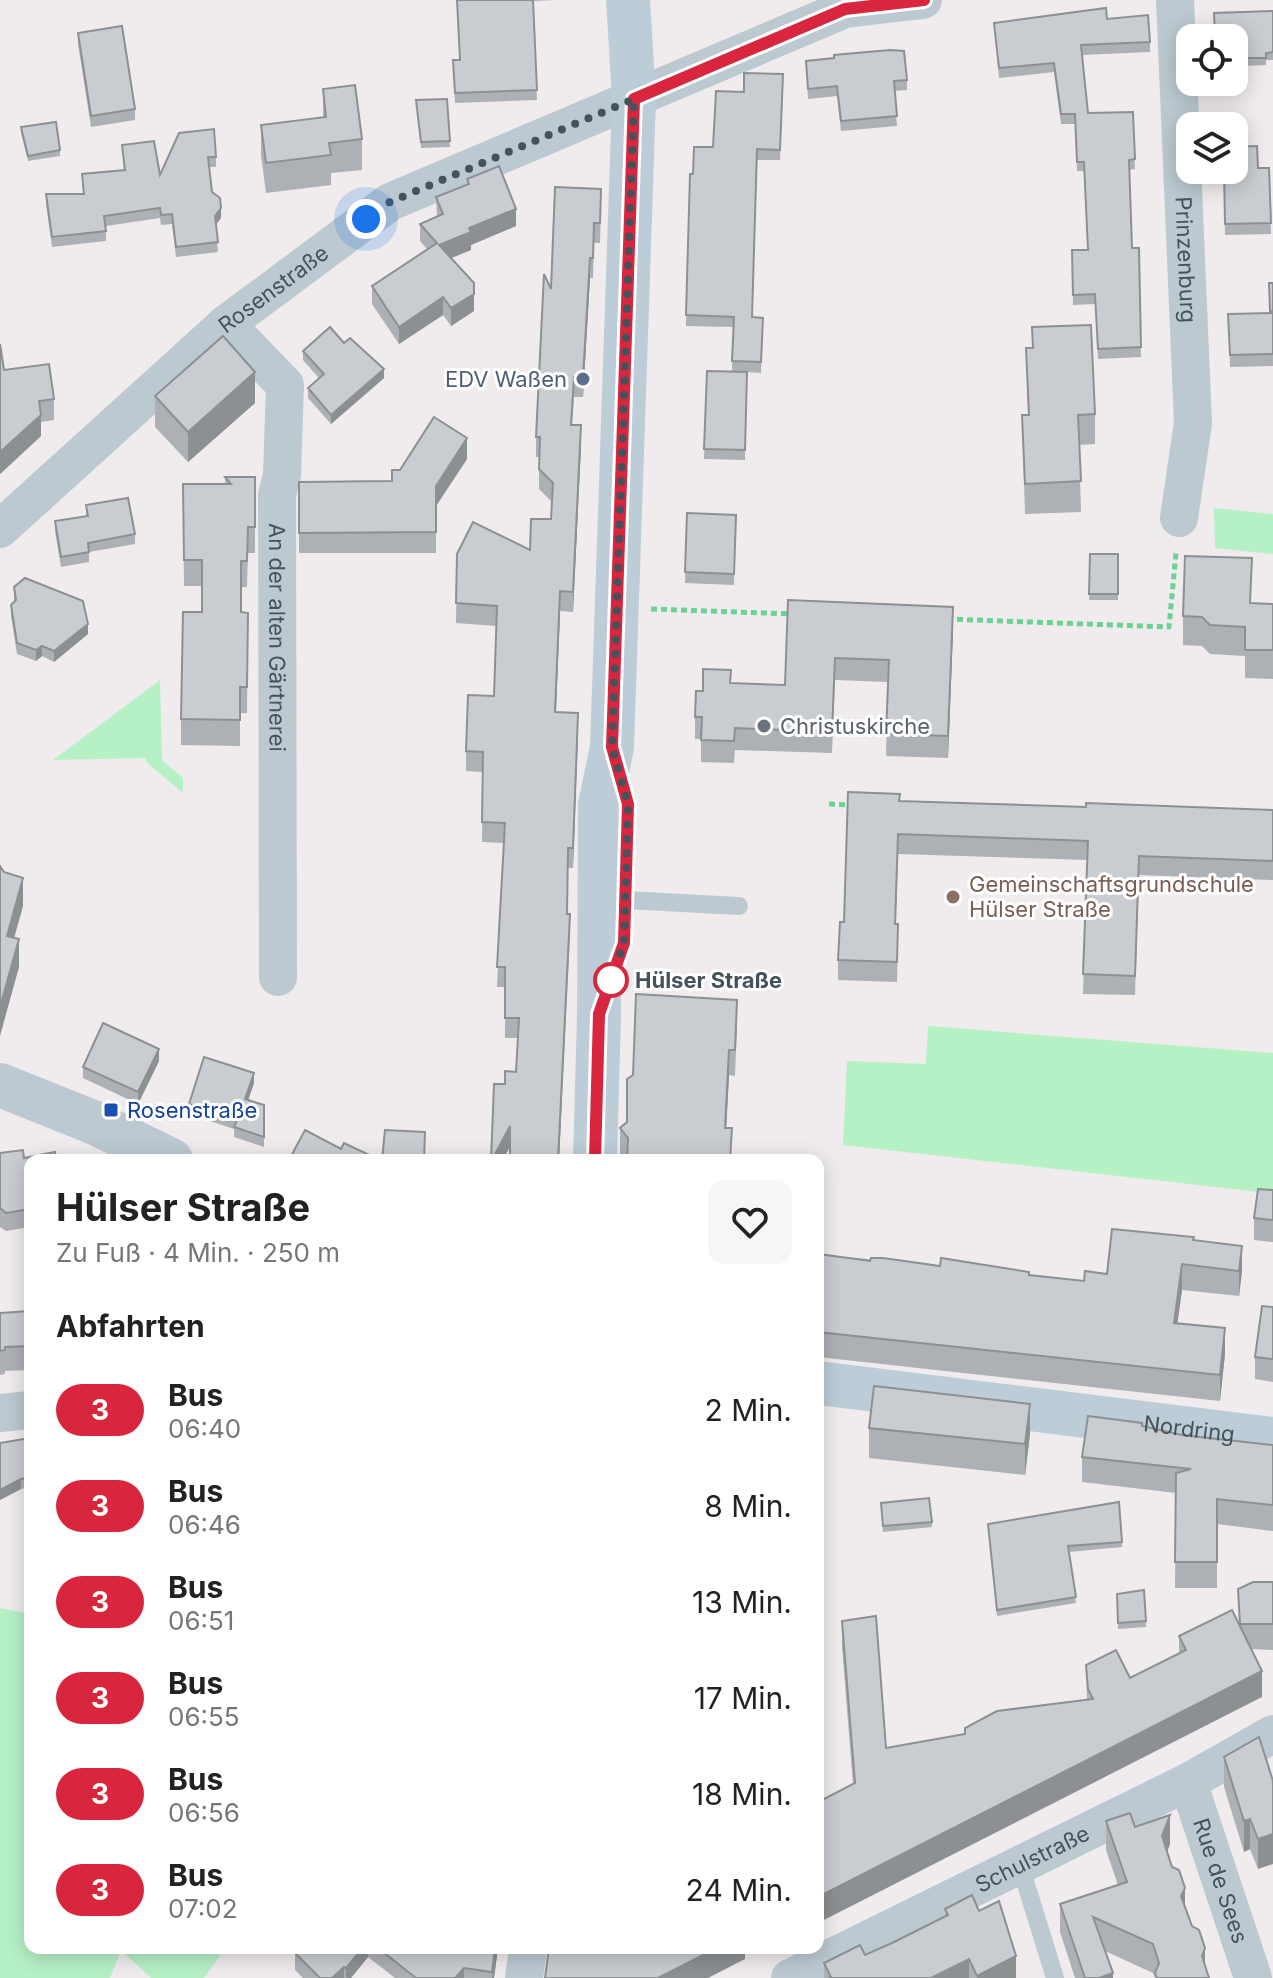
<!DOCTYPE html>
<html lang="de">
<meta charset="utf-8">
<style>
body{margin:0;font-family:Inter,sans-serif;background:#f6f6f6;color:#222;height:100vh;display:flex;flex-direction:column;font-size:30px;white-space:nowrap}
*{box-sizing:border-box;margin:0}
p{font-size:26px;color:#767676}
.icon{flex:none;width:44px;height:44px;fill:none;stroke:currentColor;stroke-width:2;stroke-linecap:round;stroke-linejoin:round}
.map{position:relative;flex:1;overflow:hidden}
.sheet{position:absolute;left:24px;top:1154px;width:800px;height:800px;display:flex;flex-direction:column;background:#fff;border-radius:16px;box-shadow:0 4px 20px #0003}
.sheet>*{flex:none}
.badge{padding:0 16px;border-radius:26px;font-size:28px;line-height:52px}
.controls{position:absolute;left:1176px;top:24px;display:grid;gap:16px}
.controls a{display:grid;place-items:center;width:72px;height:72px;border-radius:16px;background:#fff;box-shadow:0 4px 20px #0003;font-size:40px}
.you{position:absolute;width:40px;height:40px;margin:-20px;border:6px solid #fff;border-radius:50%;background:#1a73e8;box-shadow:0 0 0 12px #1a73e833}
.map>.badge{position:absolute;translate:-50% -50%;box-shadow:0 0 0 4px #fff}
h2{padding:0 32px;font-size:30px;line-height:72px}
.round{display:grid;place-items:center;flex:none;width:84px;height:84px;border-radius:16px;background:#f6f6f6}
.head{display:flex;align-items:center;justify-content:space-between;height:136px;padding:0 32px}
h1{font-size:38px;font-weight:700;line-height:60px}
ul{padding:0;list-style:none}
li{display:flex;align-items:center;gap:24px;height:96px;padding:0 32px}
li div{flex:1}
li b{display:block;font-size:30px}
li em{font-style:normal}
li .badge{min-width:88px;font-weight:700;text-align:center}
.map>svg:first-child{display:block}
</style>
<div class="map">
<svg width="1273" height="1978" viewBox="0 0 1273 1978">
<rect width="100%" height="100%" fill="#f0eced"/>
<g fill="#b6f1c6">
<polygon points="1214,508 1273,514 1273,554 1215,548"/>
<polygon points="160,680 162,760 183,778 183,793 146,762 146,758 53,760"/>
<polygon points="928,1026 1273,1053 1273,1212 1260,1192 843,1145 847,1061 926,1064"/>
<polygon points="0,1608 30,1614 30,1948 225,1948 204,1978 151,1978 121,1950 110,1978 0,1978"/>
</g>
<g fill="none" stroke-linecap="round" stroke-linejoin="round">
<g stroke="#6cd294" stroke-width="5" stroke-dasharray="6 4" stroke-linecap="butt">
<polyline points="651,609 793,614"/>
<polyline points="947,619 1169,627 1176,552"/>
<polyline points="829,804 852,805"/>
</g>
<g stroke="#bcc9d0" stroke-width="18">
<polyline points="625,900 739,906"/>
<polyline points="1020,1865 1055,1978"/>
</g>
<g stroke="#bcc9d0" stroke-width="38">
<path id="s1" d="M1175,0L1193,423L1179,518"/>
<path id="s2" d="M226,324L285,385L282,475L277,495L278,977"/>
<path id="s3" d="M0,529L226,324L390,202L845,9L923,0"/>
<polyline points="0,1413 30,1410"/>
<path id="s4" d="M1188,1782L1253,1978"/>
<polyline points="524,1978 528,1948"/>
<path id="s5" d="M790,1978L1188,1782L1273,1734"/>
</g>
<polyline stroke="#bcc9d0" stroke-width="44" points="0,1085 95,1123 171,1160"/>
<g stroke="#bdcdd8" stroke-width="44">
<polyline points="595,1160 599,1014 600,805 612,747 634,99 628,0"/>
<path id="s6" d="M818,1383L1273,1439"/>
</g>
</g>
<g fill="#adb0b5">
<polygon points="457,0 556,0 533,1 537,100 455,103 453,60 460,60"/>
<polygon points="1273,11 1273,60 1266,60 1266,65 1242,66 1242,59 1234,59 1234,38"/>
<polygon points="994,23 1150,42 1150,52 1082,55 1088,113 1133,112 1135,169 1129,170 1132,248 1139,248 1141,357 1098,359 1095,304 1073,305 1072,250 1088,250 1084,171 1077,171 1075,124 1061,124 1054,72 999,78"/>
<polygon points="78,33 135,109 135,120 91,127 78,44"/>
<polygon points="834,58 907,80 907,90 894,91 897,126 841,131 837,96 808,99 806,61"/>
<polygon points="783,84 780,160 757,160 752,317 763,328 761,373 747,372 745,460 704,459 707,371 732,371 733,327 686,326 690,174 693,174 713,147 744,92"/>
<polygon points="323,89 362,139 362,170 331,173 331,185 266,193 261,155 261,125 323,117"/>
<polygon points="447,99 450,147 421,148 416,100"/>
<polygon points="21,127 60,150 60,156 28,161 21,133"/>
<polygon points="179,133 216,157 216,167 209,167 212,192 221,218 216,224 218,252 176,257 172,224 161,225 160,218 106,226 106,241 52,247 46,204 46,194 83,194 82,174 124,170 122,145 160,175"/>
<polygon points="1258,168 1269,168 1271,234 1225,235 1224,170"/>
<polygon points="467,179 516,226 471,245 471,250 451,258 474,311 451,326 443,315 399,344 372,304 372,286 427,249 420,241 420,224 437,217 436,197 467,185"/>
<polygon points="601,209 600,243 594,243 593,278 590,278 583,397 574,397 572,425 581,445 573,612 560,611 556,712 578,733 573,868 568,868 567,914 570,934 559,1160 510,1160 510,1147 503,1160 491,1160 505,1084 516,1072 518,1038 505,1038 505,987 497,987 504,843 482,842 483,772 466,771 466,751 494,696 496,626 456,623 457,554 530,550 551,519 552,502 539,489 539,457 536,457 536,437 551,289"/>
<polygon points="1269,283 1273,283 1273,366 1230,367 1228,314 1270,313"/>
<polygon points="1032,327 1095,414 1095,444 1079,445 1081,512 1025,514 1022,415 1028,415 1026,348 1032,348"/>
<polygon points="344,343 384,378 331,424 308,398 308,388 319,378 303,360 303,351"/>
<polygon points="0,344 4,370 54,399 54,420 41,422 41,436 0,474"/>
<polygon points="155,396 255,403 188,462 155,427"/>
<polygon points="467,459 436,506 436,553 299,553 299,482 392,481 400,470"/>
<polygon points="225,477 255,477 255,553 248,553 247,587 241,587 241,612 248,613 247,713 240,713 240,746 181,745 181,719 202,612 202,586 184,586 183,484 225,484"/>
<polygon points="86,505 135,534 135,544 89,552 89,562 61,567 55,531 55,521 86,516"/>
<polygon points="687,513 736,515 734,585 685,583"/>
<polygon points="1090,554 1118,554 1118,600 1089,600"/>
<polygon points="14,587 88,634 54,662 42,656 36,661 17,654 11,616 11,605 14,601"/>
<polygon points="788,600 953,629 948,758 886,756 888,682 835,680 832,753 735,750 734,763 701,762 701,739 695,739 695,717 703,691 731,683 785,685"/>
<polygon points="1251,603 1273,604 1273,679 1245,678 1245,656 1210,654 1202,646 1183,645 1183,616"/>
<polygon points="900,801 1086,807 1273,810 1273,880 1139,875 1135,995 1083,994 1087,860 898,854 896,924 898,943 897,982 838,980 838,960"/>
<polygon points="737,1025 735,1076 729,1075 726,1128 732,1160 626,1160 620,1154 620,1128"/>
<polygon points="159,1061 138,1104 83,1078 83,1067"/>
<polygon points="254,1083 248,1100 264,1105 264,1147 234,1137 234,1129 189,1114 189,1104"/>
<polygon points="0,1153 24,1158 30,1160 30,1227 6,1231 0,1227"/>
<polygon points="1273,1190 1273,1242 1254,1240 1254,1218"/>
<polygon points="1194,1240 1242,1271 1239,1296 1182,1290 1177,1323 1225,1354 1220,1401 818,1357 818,1254 1084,1281"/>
<polygon points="1273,1307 1273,1382 1255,1379 1255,1357"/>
<polygon points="30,1311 30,1370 5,1371 5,1374 0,1375 0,1313"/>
<polygon points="1142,1426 1182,1435 1273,1445 1273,1531 1217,1524 1217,1588 1175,1588 1176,1493 1082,1482 1082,1457"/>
<polygon points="869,1428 1030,1434 1025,1475 869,1458"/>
<polygon points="30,1438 30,1487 21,1489 0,1500"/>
<polygon points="881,1509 932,1522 932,1527 883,1532"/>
<polygon points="988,1530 1122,1542 1122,1547 1069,1552 1076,1603 997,1616"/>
<polygon points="1273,1582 1273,1650 1252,1649 1262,1697 853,1784 842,1647 842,1621 886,1748 965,1734 1087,1700 1086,1665 1130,1678 1179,1654 1179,1636 1239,1623 1238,1589"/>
<polygon points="1117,1594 1146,1621 1146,1627 1118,1629"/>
<polygon points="1259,1737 1258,1869 1250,1849 1244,1852 1224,1787 1224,1757"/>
<polygon points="1106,1821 1135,1827 1170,1844 1167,1852 1209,1978 1155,1978 1153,1973 1105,1951 1113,1978 1075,1978 1060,1932 1060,1904 1118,1885 1106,1850"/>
<polygon points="945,1909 979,1911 1016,1978 824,1978 824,1963 865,1955 892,1943 945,1917"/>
<polygon points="300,1948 498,1948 494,1978 395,1978 368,1957 351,1978 303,1978 295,1970 295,1953"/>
</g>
<g fill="#8d9093">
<polygon points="221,208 221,218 215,226 215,216"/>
<polygon points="516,209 516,226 471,245 471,250 439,263 439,245 469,228"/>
<polygon points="590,258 590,278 583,397 583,377"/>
<polygon points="474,294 474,311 451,326 451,308"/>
<polygon points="443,297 443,315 399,344 399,327"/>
<polygon points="384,369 384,378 331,424 331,415"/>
<polygon points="255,372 255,403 188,462 188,432"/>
<polygon points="41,415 41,436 0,474 0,452"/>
<polygon points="581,425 581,445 573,612 573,592"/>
<polygon points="467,438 467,459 436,506 436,486"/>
<polygon points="560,591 560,611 555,732 555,712"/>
<polygon points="953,607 953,629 948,758 948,736"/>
<polygon points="88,624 88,634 54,662 54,651"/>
<polygon points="42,646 42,656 36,661 36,650"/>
<polygon points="578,713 578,733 573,868 573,848"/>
<polygon points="23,878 23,906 7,964 7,936"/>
<polygon points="570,914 559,1160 558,1160"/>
<polygon points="19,939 19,967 0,1036 0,1007"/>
<polygon points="159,1049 159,1061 138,1104 138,1092"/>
<polygon points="729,1050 729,1075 725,1153 725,1128"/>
<polygon points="254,1073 254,1083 245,1109 245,1099"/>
<polygon points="510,1126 510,1146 503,1160 492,1160"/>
<polygon points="1242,1246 1242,1271 1239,1296 1239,1271"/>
<polygon points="1182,1264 1182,1290 1174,1349 1174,1323"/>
<polygon points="1225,1328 1225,1354 1220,1401 1220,1375"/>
<polygon points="1030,1404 1030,1434 1025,1475 1025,1444"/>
<polygon points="21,1479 21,1489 0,1500 0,1490"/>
<polygon points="1262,1671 1262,1697 818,1923 818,1897"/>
<polygon points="1170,1815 1170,1844 1162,1865 1162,1836"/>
<polygon points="1250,1819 1250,1849 1244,1852 1244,1821"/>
<polygon points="1273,1834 1273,1864 1258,1869 1258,1839"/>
<polygon points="1185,1888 1185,1916 1181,1896"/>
<polygon points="362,1948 368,1948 368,1957 351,1978 346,1978 346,1968"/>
<polygon points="495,1948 498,1948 494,1978 492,1978"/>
<polygon points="717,1948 745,1948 745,1959 708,1978 658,1978"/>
<polygon points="1205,1948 1205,1976 1202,1956"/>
<polygon points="1016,1956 1016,1978 977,1978 977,1976"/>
<polygon points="969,1959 969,1978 931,1978"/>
<polygon points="344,1967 344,1978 332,1978"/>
<polygon points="464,1968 464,1978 455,1978"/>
<polygon points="1113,1973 1113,1978 1099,1978"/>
</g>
<g fill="#c9cdd2" stroke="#8d9093" stroke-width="2">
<polygon points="457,0 533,0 537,90 455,93 453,60 460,60"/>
<polygon points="1106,8 1107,19 1148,15 1150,42 1081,45 1088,113 1133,112 1135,159 1129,160 1132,248 1139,248 1141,347 1098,349 1095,294 1073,295 1072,250 1088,250 1084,162 1077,162 1075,114 1061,114 1054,63 999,68 994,23"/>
<polygon points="1273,11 1273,52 1266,53 1266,58 1242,58 1242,52 1234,52 1234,38 1215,38 1214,13"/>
<polygon points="122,26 135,109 91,116 78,33"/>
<polygon points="890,50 904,51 907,80 894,81 897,116 841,121 837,86 808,89 806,61 834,58 834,55"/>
<polygon points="744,73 783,74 780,150 757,149 752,317 763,318 761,362 732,361 734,317 686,315 690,174 693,174 694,147 713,147 716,91 744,92"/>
<polygon points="355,85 362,139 329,143 331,155 266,163 261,125 326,117 323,89"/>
<polygon points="447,99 450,141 421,142 416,100"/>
<polygon points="56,122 60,150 28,156 21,127"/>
<polygon points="214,129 216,157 208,157 212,192 220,198 221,208 215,216 218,242 176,247 172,214 161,215 160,208 104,216 106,231 52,237 46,194 84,194 82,174 125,170 122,145 154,141 160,175 179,133"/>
<polygon points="1257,146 1258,168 1269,168 1271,223 1225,224 1224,170 1234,170 1234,147"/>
<polygon points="499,166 516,209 469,228 471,232 439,245 474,283 474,294 451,308 443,297 399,327 372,286 437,243 420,224 443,214 436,197 469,184 467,179"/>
<polygon points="555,187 601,189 600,223 594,223 593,258 590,258 583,377 574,377 571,425 581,425 573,592 560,591 555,712 578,713 573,848 568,848 567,914 570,914 558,1160 510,1160 510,1126 492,1160 491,1160 494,1084 505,1084 505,1071 516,1072 519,1018 505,1018 505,967 497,967 505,823 482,822 483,752 466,751 468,695 494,696 497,606 456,603 457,554 473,522 530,550 531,519 551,519 553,483 539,469 540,437 536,437 544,274 551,289"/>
<polygon points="1269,283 1273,283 1273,311 1270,311"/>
<polygon points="1273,313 1273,354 1230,355 1228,314"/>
<polygon points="1091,325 1095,414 1078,415 1081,481 1025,484 1022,415 1029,415 1026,348 1033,348 1032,327"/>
<polygon points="330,327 344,343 350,338 384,369 331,415 308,388 324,374 303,351"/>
<polygon points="223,336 255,372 188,432 155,396"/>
<polygon points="0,344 4,370 49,364 54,399 39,401 41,415 0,452"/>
<polygon points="707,371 747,372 745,450 704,449"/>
<polygon points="434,417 467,438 436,486 436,532 299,533 299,482 392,481 392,470 400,470"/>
<polygon points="225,477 255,477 255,527 248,527 247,561 241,561 241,612 248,613 247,687 240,687 240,720 181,719 183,612 202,612 202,560 184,560 183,484 231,484"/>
<polygon points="128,498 135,534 88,543 89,552 61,557 55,521 88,516 86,505"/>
<polygon points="687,513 736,515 734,574 685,572"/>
<polygon points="1090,554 1118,554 1118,594 1089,594"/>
<polygon points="1185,556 1252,558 1250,603 1273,604 1273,650 1245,650 1245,627 1210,625 1202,617 1183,616"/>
<polygon points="25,578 83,601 88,624 54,651 42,646 36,650 17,643 11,605 16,600 14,587"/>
<polygon points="788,600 953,607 948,736 886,734 889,660 835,658 832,732 735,728 734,741 701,740 702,717 695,717 696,691 703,691 703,669 731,670 730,683 785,685"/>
<polygon points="848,792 900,794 899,801 1086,807 1086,803 1273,810 1273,861 1139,856 1135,976 1083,974 1088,841 898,834 895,924 898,924 897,962 838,960 840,922 844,922"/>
<polygon points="0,866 4,872 23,878 7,936 19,939 0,1007"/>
<polygon points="636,994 737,1000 735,1050 729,1050 725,1128 732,1128 730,1160 627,1160 628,1138 620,1128 627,1122 627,1079 633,1075"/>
<polygon points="103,1023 159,1049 138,1092 83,1067"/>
<polygon points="204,1057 254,1073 245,1099 264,1105 264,1137 234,1127 237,1120 189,1104"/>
<polygon points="305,1130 341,1149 344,1143 380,1160 289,1160"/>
<polygon points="385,1130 425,1132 424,1160 382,1160"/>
<polygon points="23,1150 24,1158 55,1152 56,1160 30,1160 30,1209 6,1213 0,1208 0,1153"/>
<polygon points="1258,1189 1273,1190 1273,1220 1254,1218"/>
<polygon points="1112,1229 1194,1237 1193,1240 1242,1246 1239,1271 1182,1264 1174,1323 1225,1328 1220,1375 818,1332 818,1254 870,1261 871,1258 883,1258 940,1266 941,1258 1029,1272 1029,1275 1084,1281 1085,1271 1107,1274"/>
<polygon points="1262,1306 1273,1307 1273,1359 1255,1357"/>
<polygon points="30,1311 30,1346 5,1347 5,1350 0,1351 0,1313"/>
<polygon points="874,1386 1030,1404 1025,1444 869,1428"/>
<polygon points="1088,1416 1142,1423 1142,1426 1182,1435 1273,1445 1273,1505 1217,1499 1217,1562 1175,1562 1176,1473 1191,1469 1082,1457"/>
<polygon points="30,1438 30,1477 21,1479 0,1490 0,1443"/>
<polygon points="929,1498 932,1522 883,1526 881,1503"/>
<polygon points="1119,1502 1122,1542 1068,1546 1076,1597 997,1610 988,1524"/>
<polygon points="1253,1582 1273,1582 1273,1624 1240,1624 1238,1589"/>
<polygon points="1144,1590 1146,1621 1118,1623 1117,1594"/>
<polygon points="1232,1610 1262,1671 818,1897 818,1802 855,1783 842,1621 876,1616 886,1748 965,1734 965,1728 997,1711 1093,1699 1088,1689 1086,1665 1116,1650 1130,1678 1186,1650 1179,1636"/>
<polygon points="1259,1737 1273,1781 1273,1834 1258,1839 1250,1819 1244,1821 1224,1757"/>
<polygon points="1130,1813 1135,1827 1170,1815 1162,1836 1172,1867 1179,1870 1185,1888 1181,1896 1192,1926 1199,1930 1205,1948 1202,1956 1209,1978 1157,1978 1155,1973 1159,1963 1153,1944 1093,1917 1113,1973 1099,1978 1085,1978 1060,1904 1127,1882 1106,1821"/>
<polygon points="972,1895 979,1911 999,1901 1016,1956 977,1976 969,1959 931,1978 829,1978 831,1977 824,1963 860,1945 865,1955 892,1943 948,1915 945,1909"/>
<polygon points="300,1948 362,1948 346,1968 344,1967 332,1978 320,1978 295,1953"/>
<polygon points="378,1948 495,1948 492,1972 464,1968 455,1978 416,1978"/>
<polygon points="549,1948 612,1948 642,1952 643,1948 717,1948 658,1978 545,1978"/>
</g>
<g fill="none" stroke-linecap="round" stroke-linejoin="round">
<g stroke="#fff" stroke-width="18">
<polyline id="line" points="595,1160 599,1014 624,943 628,804 612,747 634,99 845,9 924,0"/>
</g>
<use href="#line" stroke="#d7263d" stroke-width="12"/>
<polyline stroke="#44535b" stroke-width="8" stroke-dasharray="0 14.4" points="366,219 390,202 634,99 612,747 628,804 624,943 609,986 611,980"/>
</g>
<circle fill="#5c6f8a" stroke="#fff" stroke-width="3" cx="583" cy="379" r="8"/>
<circle fill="#6b7280" stroke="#fff" stroke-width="3" cx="764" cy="726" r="8"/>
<circle fill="#8d6e63" stroke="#fff" stroke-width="3" cx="953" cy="897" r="8"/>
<circle fill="#fff" stroke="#d7263d" stroke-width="4" cx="611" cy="980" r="16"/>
<rect fill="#1a4fb4" stroke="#fff" stroke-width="3" x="103" y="1102" width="16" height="16" rx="4"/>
<g text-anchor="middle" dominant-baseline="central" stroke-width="6" stroke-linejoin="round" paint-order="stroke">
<g font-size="22" fill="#44535b" stroke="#fff">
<text stroke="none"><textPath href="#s1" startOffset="260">Prinzenburg</textPath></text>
<text stroke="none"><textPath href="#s3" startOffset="364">Rosenstraße</textPath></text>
<text stroke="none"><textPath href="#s2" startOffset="338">An der alten Gärtnerei</textPath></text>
<text stroke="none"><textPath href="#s6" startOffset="374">Nordring</textPath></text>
<text stroke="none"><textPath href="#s5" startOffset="270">Schulstraße</textPath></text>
<text stroke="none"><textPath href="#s4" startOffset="104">Rue de Sees</textPath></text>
</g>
<g font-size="22" fill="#4e5e75" stroke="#fff" text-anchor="end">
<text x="567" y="379">EDV Waßen</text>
</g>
<g font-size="22" fill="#5b616d" stroke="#fff" text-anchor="start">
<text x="780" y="726">Christuskirche</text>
</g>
<g font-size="22" fill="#785e54" stroke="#fff" text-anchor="start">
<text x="969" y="884">Gemeinschaftsgrundschule<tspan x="969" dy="25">Hülser Straße</tspan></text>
</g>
<g font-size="22" font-weight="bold" fill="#44535b" stroke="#fff" text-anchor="start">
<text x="635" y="980">Hülser Straße</text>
</g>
<g font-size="22" fill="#164399" stroke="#fff" text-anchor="start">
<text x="127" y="1110">Rosenstraße</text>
</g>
</g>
</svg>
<div class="controls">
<a><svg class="icon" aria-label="locate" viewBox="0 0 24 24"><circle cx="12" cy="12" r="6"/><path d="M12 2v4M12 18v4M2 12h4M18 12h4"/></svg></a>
<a><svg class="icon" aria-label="layers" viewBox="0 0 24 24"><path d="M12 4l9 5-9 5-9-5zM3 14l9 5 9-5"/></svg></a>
</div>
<div class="you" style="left:366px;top:219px"></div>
<section class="sheet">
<div class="head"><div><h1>Hülser Straße</h1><p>Zu Fuß · 4 Min. · 250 m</p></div><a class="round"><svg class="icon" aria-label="heart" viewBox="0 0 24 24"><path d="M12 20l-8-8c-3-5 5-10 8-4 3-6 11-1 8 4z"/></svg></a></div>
<h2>Abfahrten</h2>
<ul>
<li><span class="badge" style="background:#d7263d;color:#fff">3</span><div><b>Bus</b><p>06:40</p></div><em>2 Min.</em></li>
<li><span class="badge" style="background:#d7263d;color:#fff">3</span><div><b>Bus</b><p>06:46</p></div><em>8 Min.</em></li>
<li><span class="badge" style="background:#d7263d;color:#fff">3</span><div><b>Bus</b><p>06:51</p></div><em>13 Min.</em></li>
<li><span class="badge" style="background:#d7263d;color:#fff">3</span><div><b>Bus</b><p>06:55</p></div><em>17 Min.</em></li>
<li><span class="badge" style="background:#d7263d;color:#fff">3</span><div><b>Bus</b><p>06:56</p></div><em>18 Min.</em></li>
<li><span class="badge" style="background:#d7263d;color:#fff">3</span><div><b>Bus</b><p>07:02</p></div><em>24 Min.</em></li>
</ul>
</section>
</div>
